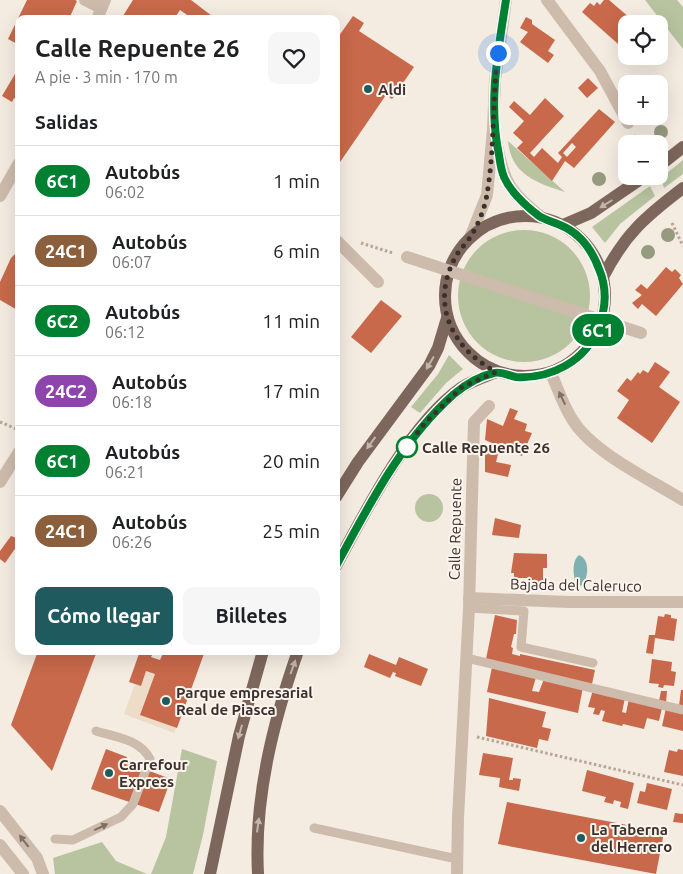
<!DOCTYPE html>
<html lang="es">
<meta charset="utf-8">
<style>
body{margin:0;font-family:Ubuntu,sans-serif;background:#f6f6f6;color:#202124;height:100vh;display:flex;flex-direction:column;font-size:19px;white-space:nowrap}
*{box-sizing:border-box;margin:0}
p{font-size:16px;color:#757577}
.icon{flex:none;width:28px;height:28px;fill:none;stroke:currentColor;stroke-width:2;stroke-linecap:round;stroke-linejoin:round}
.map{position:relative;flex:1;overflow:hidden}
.drawer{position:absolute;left:15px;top:15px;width:325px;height:640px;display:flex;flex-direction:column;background:#fff;border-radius:10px;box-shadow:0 5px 20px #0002}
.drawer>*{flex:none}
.badge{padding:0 10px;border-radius:16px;font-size:18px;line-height:32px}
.tools{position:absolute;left:618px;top:15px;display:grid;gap:10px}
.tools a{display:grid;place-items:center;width:50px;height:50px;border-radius:10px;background:#fff;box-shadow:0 5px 20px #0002;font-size:25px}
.you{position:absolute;width:25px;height:25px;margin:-12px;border:4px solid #fff;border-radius:50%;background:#1a73e8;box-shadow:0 0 0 8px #1a73e833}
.map>.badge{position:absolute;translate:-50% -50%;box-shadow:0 0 0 2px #fff}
h2{padding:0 20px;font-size:19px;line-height:45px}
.round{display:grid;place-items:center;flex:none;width:52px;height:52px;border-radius:10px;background:#f6f6f6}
.headline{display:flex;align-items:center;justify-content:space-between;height:85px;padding:0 20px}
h1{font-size:24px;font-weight:700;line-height:38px}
.action{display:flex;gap:10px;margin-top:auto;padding:10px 20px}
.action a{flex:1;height:58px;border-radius:10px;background:#1f5a5e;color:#fff;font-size:20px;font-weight:700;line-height:58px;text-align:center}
.action a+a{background:#f6f6f6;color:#202124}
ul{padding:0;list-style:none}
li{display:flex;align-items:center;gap:15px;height:70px;padding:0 20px;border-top:1px solid #e0e0e0}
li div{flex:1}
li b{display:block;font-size:19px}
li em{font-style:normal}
li .badge{min-width:55px;font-weight:700;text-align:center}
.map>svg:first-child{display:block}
</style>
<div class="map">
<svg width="683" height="874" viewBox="0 0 683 874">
<rect width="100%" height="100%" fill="#f4ebe1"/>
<g fill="#b8c4a0">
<polygon points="645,0 677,0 683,7 683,49"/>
<path d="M508,141L565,192C536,183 511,174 508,141Z"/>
<polygon points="683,160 683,174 664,188 661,178"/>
<polygon points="650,186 655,196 620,224 605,243 592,227"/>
<circle cx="524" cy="296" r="66"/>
<polygon points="449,355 463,369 446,383 420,413 411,407 438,374"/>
<circle cx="429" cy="508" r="14"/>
<polygon points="182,749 217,761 203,835 193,874 151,874 166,837"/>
<polygon points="102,842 116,861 147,874 55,874 53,858"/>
</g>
<polygon fill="#ecdcc8" points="146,671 155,674 141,715 176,728 174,733 124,714 135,684 141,686"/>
<path fill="#7fb0b2" d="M579,555C590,560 588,574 584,584L581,586L575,581C573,572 572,561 579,555Z"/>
<g fill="#c8694b" fill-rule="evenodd">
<polygon points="27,0 75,0 77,1 69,19 19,19 19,45 8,39"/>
<polygon points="133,0 191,0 212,16 210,19 193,19 180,10 174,19 121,19"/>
<polygon points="604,0 609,0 637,24 626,24 626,51 582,12 590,3 594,6 597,2 600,5"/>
<polygon points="353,16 364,23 359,31 414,67 392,99 386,95 336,168 336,40"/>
<polygon points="526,17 532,20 532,24 555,40 548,51 554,55 548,63 520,42 528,32 520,28"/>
<polygon points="15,74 19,76 19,101 14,98 12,102 2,96"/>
<polygon points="588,78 598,88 587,98 578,88"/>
<path d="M545,98L564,116L530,153L534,157L542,148L558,163L562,157L558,153L599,109L615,122L574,168L565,161L552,181L517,148L523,142L513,133L524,121L509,107L514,101L530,115ZM572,143L576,147L567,157L563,153Z"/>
<polygon points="17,252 19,253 19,311 0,300 0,282 11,258"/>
<polygon points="666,267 672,272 675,269 681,275 679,278 683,284 656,316 642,304 638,309 632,303 642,295 635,290 641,284 647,289"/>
<polygon points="381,300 402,316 371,353 351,337"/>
<polygon points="655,362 670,372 659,387 680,402 652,443 617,418 629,400 617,391 627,378 631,381 638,372 640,374 643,370 648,373"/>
<polygon points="510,408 518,411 514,419 527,424 525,431 532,433 522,456 485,440 487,419 503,426"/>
<polygon points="485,449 498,454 496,462 511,465 508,477 485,472"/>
<polygon points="495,518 521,525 519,538 492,535"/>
<polygon points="11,536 19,539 19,543 5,563 0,559 0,551"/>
<polygon points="514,553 547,554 547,568 543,568 543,582 530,582 530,578 514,578 514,573 511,573"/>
<polygon points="665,614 671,615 671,618 677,619 674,641 655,638 653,654 646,653 649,635 655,635 658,616 664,617"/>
<polygon points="495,615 517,620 516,634 514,634 511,647 513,648 512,654 520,656 520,654 595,670 592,684 486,659"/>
<polygon points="38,651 97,651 52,771 11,725"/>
<polygon points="140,651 154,651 151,657 160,660 164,651 205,651 177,728 140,715 155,674 146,671 141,686 129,682"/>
<polygon points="369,654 396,665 399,657 428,669 421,686 395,676 396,673 393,672 390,678 364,667"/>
<polygon points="652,659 672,662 671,671 676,672 674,686 664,685 663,688 658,687 659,684 649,683"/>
<polygon points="492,667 536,677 532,691 539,692 544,679 583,687 578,713 487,692"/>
<polygon points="593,690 625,698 622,712 626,713 629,699 662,708 659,721 647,718 644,729 623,724 622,726 602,721 605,711 601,710 599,715 593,714 595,708 588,707"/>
<polygon points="681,690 683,690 683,707 679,706"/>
<polygon points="661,691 667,691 666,703 659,701"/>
<polygon points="489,698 546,712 542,727 551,729 548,741 539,739 537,748 486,736"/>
<polygon points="666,708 683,712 683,731 662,726"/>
<polygon points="106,749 127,757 125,762 171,779 159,812 91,789"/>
<polygon points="678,749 683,750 683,776 664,772 669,750 677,752"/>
<polygon points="483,753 513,758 509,780 513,780 513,778 521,779 519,791 499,787 500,778 479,775"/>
<polygon points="587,770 634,783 628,809 620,807 621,802 614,800 613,804 604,802 606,797 582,791"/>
<polygon points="647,783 672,789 667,810 637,803 640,791 645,792"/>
<polygon points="507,802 664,832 656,874 498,844"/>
<polygon points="675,813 683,814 683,823 673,822"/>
</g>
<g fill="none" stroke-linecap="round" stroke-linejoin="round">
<g stroke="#b9a596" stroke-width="3" stroke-dasharray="2.5 2.5" stroke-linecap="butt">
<polyline points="634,135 638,144"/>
<polyline points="672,223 683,246"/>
<polyline points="361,243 393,253"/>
<polyline points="0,422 19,430"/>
<polyline points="477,737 683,785"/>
</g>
<g stroke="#cdbbac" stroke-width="9">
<polyline points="469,608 524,611 521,647 593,663"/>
<polyline points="467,658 683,710"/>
<polyline points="314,828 457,859"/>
<path d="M55,839L73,840L121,817L133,804L150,759C140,739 115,737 96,731"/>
</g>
<g stroke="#cdbbac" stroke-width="12">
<polyline points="85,0 101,8"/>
<polyline points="547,0 600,71 628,123"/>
<polyline points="97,19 105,0"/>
<path d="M496,141C505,184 508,190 542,218"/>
<polyline points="0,196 19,163"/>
<polyline points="470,238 487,195 493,129 495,80 506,0"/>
<polyline points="336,240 378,282"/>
<path d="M551,373C558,389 564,408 574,422C594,453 651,480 683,500"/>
<polyline points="0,482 19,452"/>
<polyline points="469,598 568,602 683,602"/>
<polyline points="0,811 37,858 43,874"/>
<polyline points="0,845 23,874"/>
<polyline points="457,874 458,818 469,608 474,422 489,406"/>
</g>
<g stroke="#7d675c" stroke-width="12">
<polyline points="659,166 683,147"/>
<circle cx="525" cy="296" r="80"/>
<polyline points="563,225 591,213 645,176"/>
<path d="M603,277C625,234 645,217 683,188"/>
<polyline points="336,497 358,462 429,366 438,348 447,318"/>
<path d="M336,566C366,510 409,425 461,388C471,381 485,377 496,372"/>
<polyline points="210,874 239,736 263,651"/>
<path d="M258,874C254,798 273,722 298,651"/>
</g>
<polyline stroke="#cdbbac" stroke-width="12" points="407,257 641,333"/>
</g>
<g fill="#969b7f">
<circle cx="661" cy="132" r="7"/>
<circle cx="599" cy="179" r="7"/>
<circle cx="668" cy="235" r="7"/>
<circle cx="648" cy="252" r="7"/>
</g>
<defs><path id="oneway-solid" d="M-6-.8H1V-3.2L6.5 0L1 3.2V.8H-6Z" transform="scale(1.25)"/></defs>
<g fill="#c2b5ac">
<use href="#oneway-solid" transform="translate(606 204) rotate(148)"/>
<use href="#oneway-solid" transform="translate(430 363) rotate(121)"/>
<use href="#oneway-solid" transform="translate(371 443) rotate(126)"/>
<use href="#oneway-solid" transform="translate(293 667) rotate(-70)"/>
<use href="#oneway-solid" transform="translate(240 732) rotate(106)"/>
<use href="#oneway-solid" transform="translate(258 825) rotate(-82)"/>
</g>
<g fill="#7d6f65">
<use href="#oneway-solid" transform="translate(562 398) rotate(-115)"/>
<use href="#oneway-solid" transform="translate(101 827) rotate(-25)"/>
<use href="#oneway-solid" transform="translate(24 841) rotate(-128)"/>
</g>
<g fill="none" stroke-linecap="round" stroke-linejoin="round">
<g stroke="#fff" stroke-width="11">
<path id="line" d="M336,566C369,505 402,440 454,394C465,385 480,376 494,373C501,371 509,376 516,377C551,379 586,361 598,328C606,309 607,288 599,269C592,250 580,233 560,225C554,222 545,220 539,216C526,206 511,193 504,177C501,170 500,162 499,155C488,103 498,51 506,0"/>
</g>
<use href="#line" stroke="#008131" stroke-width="8"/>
<path stroke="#3b302b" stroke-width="5" stroke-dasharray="0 9" d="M407,447L424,424L462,387L496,372C452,348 430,305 455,258C458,251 464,246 469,239C477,228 485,208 487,194C495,147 492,100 498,53"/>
</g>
<g fill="#1f5a5e" stroke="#fbf5ee" stroke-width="2">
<circle cx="368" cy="89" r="5"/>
<circle cx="166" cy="701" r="5"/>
<circle cx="109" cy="773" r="5"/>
<circle cx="581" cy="838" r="5"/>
</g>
<circle fill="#fff" stroke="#008131" stroke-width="2.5" cx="407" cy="447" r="10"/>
<g text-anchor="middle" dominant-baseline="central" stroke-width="4" stroke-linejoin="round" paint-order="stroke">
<g font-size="15" font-weight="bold" fill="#3b302b" stroke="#fbf5ee" text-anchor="start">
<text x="378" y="89">Aldi</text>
<text x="176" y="692">Parque empresarial<tspan x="176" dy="17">Real de Piasca</tspan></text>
<text x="119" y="764">Carrefour<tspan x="119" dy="17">Express</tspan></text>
<text x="591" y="829">La Taberna<tspan x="591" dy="17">del Herrero</tspan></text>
</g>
<g font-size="15" font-weight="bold" fill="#3b302b" stroke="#fbf5ee" text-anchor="start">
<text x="422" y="447">Calle Repuente 26</text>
</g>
<g font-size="15" fill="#3b302b" stroke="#fbf5ee">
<text transform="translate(455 529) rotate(-89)">Calle Repuente</text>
<text transform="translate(576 585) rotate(1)">Bajada del Caleruco</text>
</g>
</g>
</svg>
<div class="tools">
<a><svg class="icon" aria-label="locate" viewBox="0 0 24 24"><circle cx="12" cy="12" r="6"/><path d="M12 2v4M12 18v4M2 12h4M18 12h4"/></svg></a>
<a>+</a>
<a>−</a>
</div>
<div class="you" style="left:498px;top:53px"></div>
<b class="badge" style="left:598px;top:330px;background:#008131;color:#fff">6C1</b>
<section class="drawer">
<div class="headline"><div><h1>Calle Repuente 26</h1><p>A pie · 3 min · 170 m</p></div><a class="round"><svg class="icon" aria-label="heart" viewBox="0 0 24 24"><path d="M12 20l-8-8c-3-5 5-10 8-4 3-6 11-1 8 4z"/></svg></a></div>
<h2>Salidas</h2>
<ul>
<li><span class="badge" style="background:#008131;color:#fff">6C1</span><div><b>Autobús</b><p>06:02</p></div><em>1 min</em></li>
<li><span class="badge" style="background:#8b5e3c;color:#fff">24C1</span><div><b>Autobús</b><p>06:07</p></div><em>6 min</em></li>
<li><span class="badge" style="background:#008131;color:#fff">6C2</span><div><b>Autobús</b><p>06:12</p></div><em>11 min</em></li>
<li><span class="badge" style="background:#8e44ad;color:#fff">24C2</span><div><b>Autobús</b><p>06:18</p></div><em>17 min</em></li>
<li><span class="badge" style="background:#008131;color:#fff">6C1</span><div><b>Autobús</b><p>06:21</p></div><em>20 min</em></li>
<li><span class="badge" style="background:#8b5e3c;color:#fff">24C1</span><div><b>Autobús</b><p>06:26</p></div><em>25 min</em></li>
</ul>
<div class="action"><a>Cómo llegar</a><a>Billetes</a></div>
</section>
</div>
